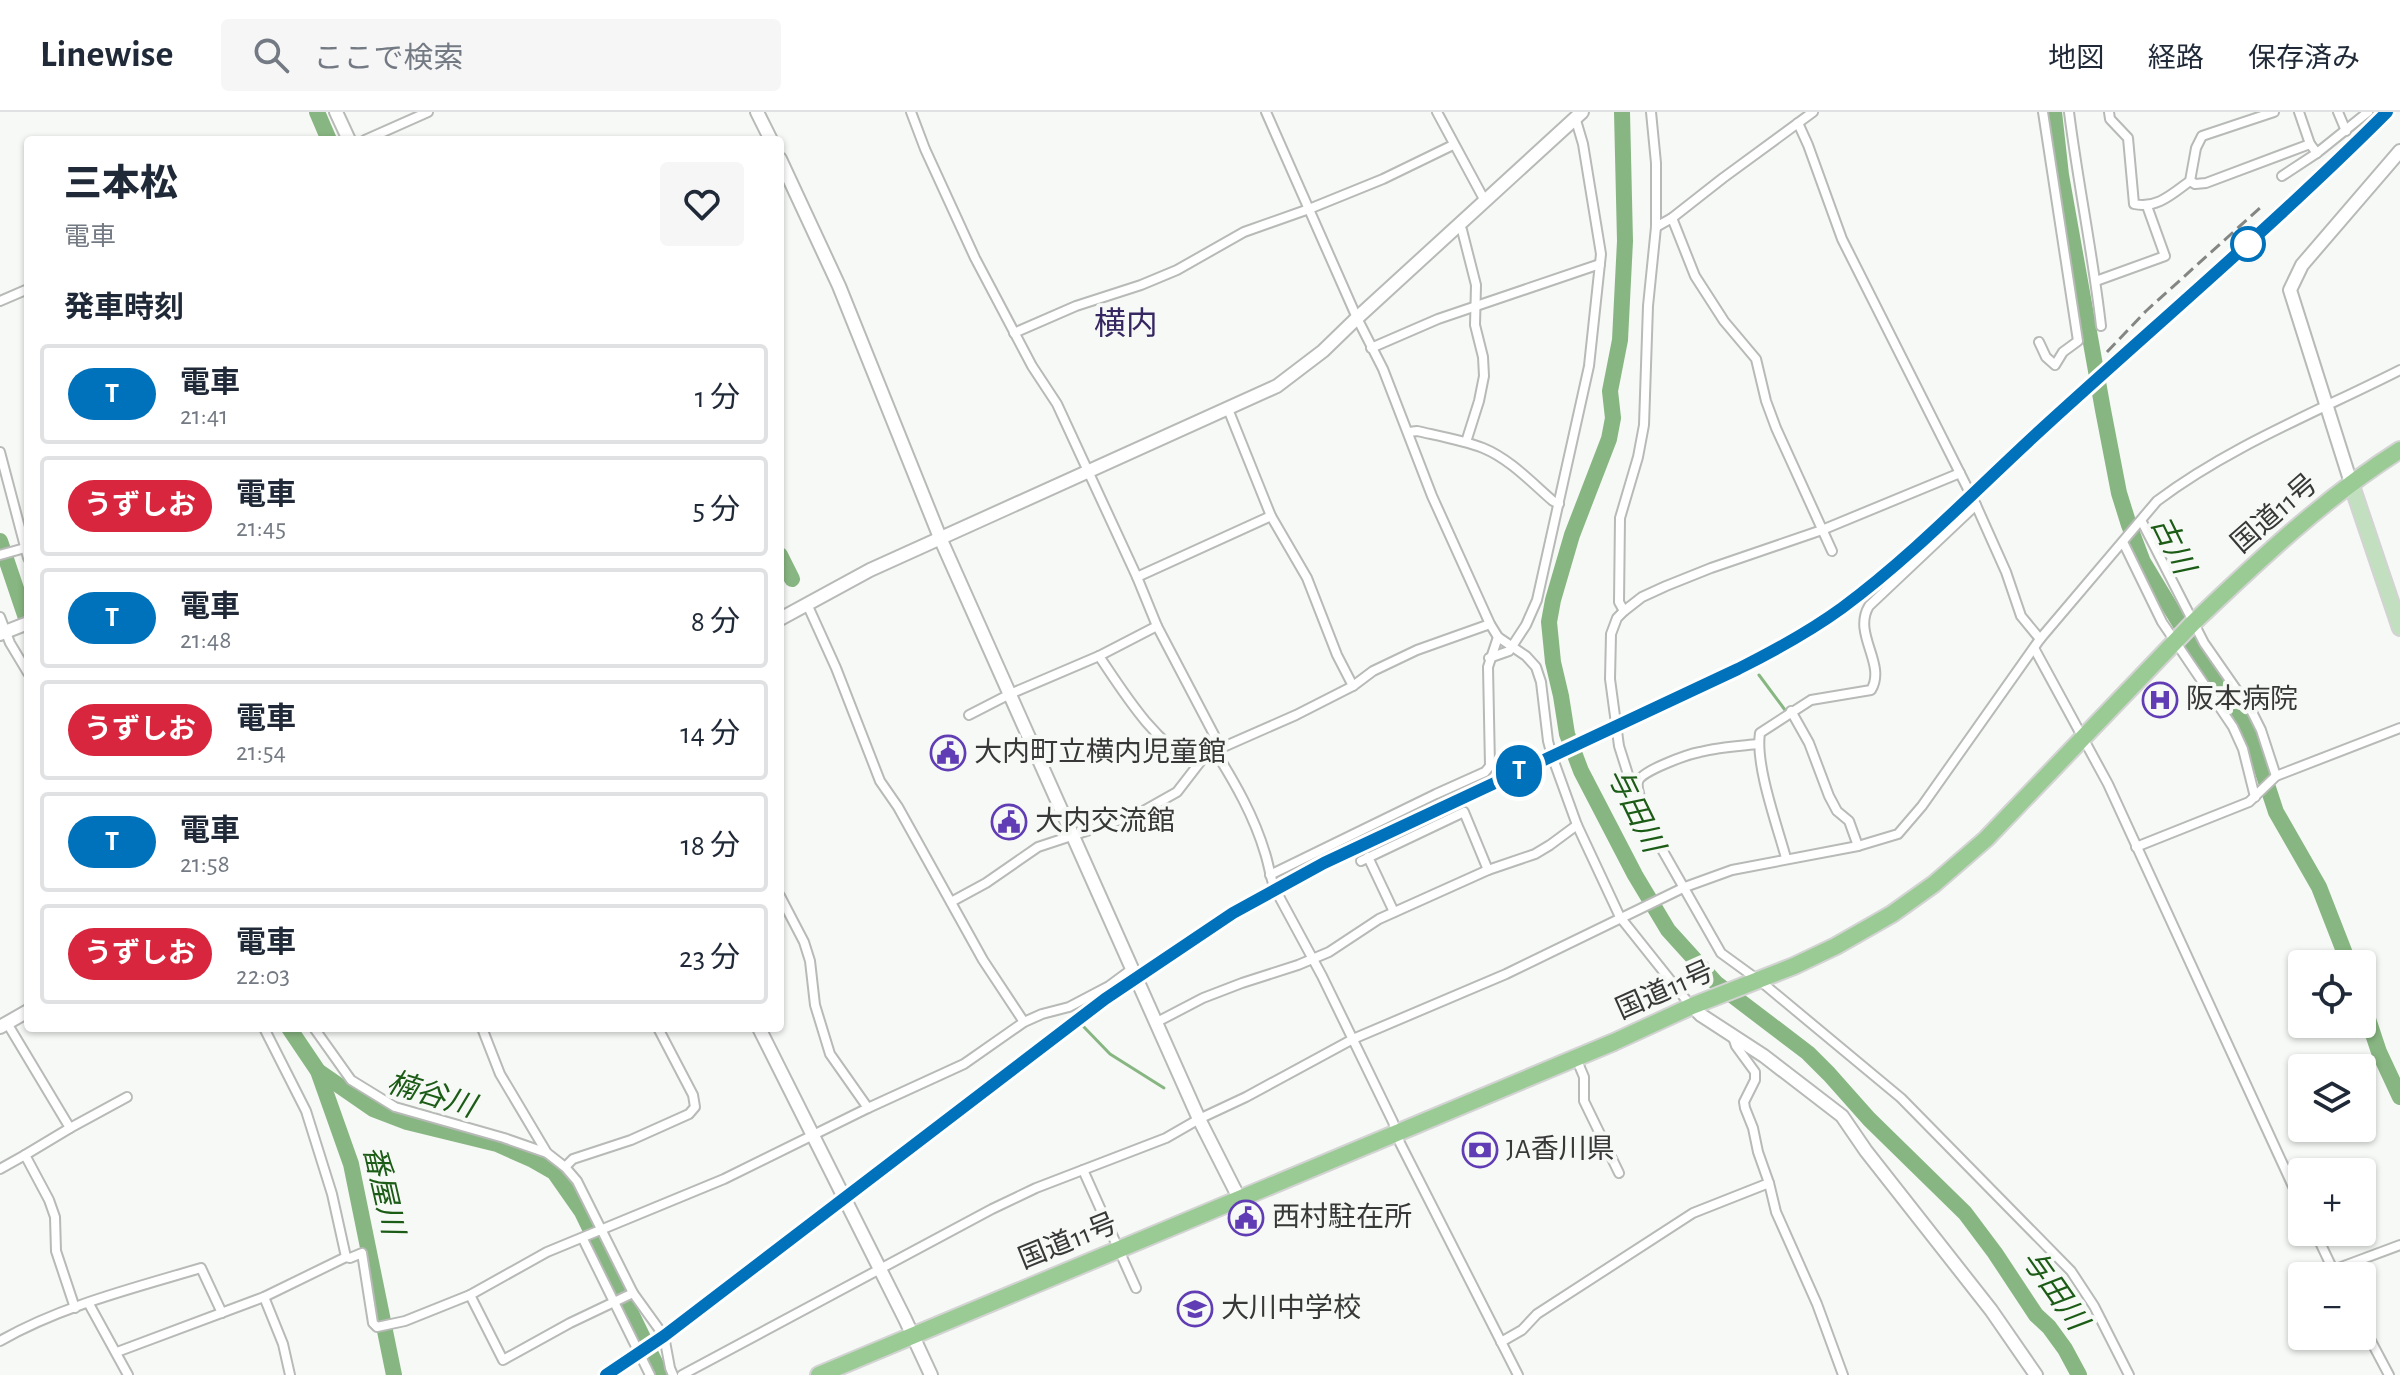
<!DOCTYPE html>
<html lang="ja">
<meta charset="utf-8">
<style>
body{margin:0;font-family:"Alegreya Sans","Noto Sans JP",sans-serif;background:#f6f6f7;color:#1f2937;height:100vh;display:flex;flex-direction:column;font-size:30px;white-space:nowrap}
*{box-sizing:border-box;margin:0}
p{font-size:26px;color:#747a83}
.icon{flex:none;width:44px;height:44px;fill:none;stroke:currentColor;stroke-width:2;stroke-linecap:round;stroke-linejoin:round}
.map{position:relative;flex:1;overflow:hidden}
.drawer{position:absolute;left:24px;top:24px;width:760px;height:896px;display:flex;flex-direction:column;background:#fff;border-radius:8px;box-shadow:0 2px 6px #0004}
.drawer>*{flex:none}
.badge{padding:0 16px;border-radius:26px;font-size:28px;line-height:52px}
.fabs{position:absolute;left:2288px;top:838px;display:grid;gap:16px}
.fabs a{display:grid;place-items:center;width:88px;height:88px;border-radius:8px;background:#fff;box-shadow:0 2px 6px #0004;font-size:40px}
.map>.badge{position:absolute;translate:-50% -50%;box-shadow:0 0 0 4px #fff}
h2{padding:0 40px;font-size:30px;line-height:72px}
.round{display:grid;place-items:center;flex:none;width:84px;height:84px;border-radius:8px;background:#f6f6f7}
.summary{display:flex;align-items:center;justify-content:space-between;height:136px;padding:0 40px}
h1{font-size:38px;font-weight:800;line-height:60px}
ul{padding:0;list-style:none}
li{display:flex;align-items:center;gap:24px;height:100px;margin:0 16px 12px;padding:0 24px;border:4px solid #e0e1e3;border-radius:8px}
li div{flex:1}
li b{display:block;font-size:30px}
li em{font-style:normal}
li .badge{min-width:88px;font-weight:700;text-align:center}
header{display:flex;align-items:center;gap:48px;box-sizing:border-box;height:112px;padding:0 40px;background:#fff;border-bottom:2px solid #e0e1e3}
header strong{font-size:38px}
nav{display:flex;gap:44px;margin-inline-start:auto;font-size:28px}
.search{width:560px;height:72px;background:#f6f6f7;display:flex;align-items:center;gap:20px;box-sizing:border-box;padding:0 28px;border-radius:8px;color:#747a83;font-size:30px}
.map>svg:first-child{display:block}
</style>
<header>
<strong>Linewise</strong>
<div class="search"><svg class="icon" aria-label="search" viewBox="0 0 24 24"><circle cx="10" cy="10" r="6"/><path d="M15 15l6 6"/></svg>ここで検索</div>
<nav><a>地図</a><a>経路</a><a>保存済み</a></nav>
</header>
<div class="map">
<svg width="2400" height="1263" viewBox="0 0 2400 1263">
<rect width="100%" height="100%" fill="#f6f9f5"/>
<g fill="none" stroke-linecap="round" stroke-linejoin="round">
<g stroke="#88b682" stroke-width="3">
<polyline points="1759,563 1785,598"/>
<polyline points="1082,913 1110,942 1164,976"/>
</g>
<g stroke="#88b682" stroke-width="16">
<polyline points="317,0 329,28"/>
<polyline points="1622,0 1625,129 1620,228 1610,279 1613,306 1609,327 1572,423 1553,488 1549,510 1553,550 1561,584 1567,622 1581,659 1635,763 1668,818 1716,871 1808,941 1829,962 1869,1007 1965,1101 1995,1141 2036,1203 2049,1215 2065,1237 2079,1263"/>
<polyline points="2054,0 2061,63 2103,298 2119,381 2129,413 2143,450 2208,558 2240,601 2253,630 2276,700 2319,775 2349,852"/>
<polyline points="0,429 28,512"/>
<polyline points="780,443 792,467"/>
<polyline points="2362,889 2379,940 2400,985"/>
<polyline points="289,916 318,959 351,1052 394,1263"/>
<polyline points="318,959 373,997 407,1010 497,1032 533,1048 554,1060 582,1100 661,1263"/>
</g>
<g stroke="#b7bab7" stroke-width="12">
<g id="street">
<polyline points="911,0 925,37 975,146 1032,254 1057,292 1137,465 1157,514 1221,636"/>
<polyline points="1266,0 1357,206 1383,257 1432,384 1490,512 1498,525 1526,544 1536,555 1541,570 1548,629 1552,644 1577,713 1620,805 1691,894"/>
<polyline points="1437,0 1485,89"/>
<path d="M2069,0C2078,72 2093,142 2101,214"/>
<path d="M2109,0L2110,7L2128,26L2134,92C2157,97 2172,82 2190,69L2196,36L2202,24L2274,0"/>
<polyline points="2299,0 2310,32"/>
<polyline points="2338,0 2346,19"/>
<polyline points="1798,11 1808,33 1842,127 1976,393 2006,460 2021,504 2040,527"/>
<polyline points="365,28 428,0"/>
<polyline points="2282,64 2317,41"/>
<polyline points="2190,69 2195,72 2206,71 2310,32 2317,41 2368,0"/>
<polyline points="1672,106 1695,164 1724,209 1756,247 1766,289 1776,316 1832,439"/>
<polyline points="1458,113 1462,118 1476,173 1475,213 1483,245 1484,264 1479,289 1466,330"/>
<polyline points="1656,115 1672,106 1723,66 1813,0"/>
<polyline points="2096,169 2165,144 2147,94"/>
<polyline points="0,189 28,177"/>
<polyline points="1014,221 1076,194 1141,173 1177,158 1244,120 1309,97 1383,67 1453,33"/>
<polyline points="2039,230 2046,245 2055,253 2063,240 2078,229 2043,0"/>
<polyline points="1371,236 1438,207 1600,152"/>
<polyline points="1228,297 1271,404 1307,466 1337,543 1353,574"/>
<path d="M1409,320L1417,319C1439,324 1462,328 1483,336C1510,347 1532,371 1553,389L1559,392"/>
<polyline points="0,340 28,446"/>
<polyline points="1960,361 1822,418 1711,456 1666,474 1642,485 1624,499 1617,506 1611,522 1610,567 1619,634 1639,697 1721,841 1765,873 1901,986 2071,1159 2094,1194 2129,1263"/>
<polyline points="2142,410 2204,531 2252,600 2261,618 2276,664"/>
<polyline points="2123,430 2162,510 2233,615 2243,637 2255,685"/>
<polyline points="0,443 25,436"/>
<polyline points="1137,465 1271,404"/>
<polyline points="807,492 836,556 880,669 898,695 983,848 1024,910"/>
<polyline points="1624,499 1619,490 1620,406 1638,345 1644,313 1648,194 1656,115 1656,51 1651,0"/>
<polyline points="0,505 10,531 28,561"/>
<polyline points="2034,536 2108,672 2302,1094"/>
<path d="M1099,544C1126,584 1153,629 1197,653"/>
<polyline points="1489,546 1509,539 1526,513 1537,488 1589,254 1601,142 1583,32 1575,5"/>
<polyline points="1791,599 1809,631 1829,684 1837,699 1849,709 1858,734"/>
<polyline points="969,603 1010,582 1099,544 1157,514"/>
<path d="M1215,639C1235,671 1254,704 1265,741C1269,753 1270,765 1275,777L1322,864L1393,1010L1400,1031L1518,1263"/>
<path d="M1640,695C1643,686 1636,679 1638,670C1640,659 1689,642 1700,640C1719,635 1739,634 1758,632"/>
<polyline points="2136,735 2249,690 2276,664 2400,616"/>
<polyline points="1368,745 1394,800"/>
<path d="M1786,746C1777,713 1755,653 1760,621L1811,588L1871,578C1887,552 1852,522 1869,494L1976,393"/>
<polyline points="1361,749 1464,700 1488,758"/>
<polyline points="1270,763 1436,682 1485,660 1490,654 1488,555 1498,525"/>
<polyline points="780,784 804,830 810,849 815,893 830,942 868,996"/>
<polyline points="951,790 986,771 1038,735 1138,702 1177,680 1204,645 1221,636 1296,603 1353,574 1373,559 1417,538 1490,512"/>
<polyline points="1157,910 1203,886 1242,871 1298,853 1329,840 1379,807 1488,758 1535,742 1550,733 1577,713"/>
<polyline points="7,911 70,1016 25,1043"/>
<polyline points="314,916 351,968 395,995 504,1026 547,1041"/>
<polyline points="482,916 500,962 547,1041 565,1055 577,1069 633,1181 664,1224 670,1256 673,1263"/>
<polyline points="1733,925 1736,934 1755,960 1755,968 1744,990 1745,996 1753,1016 1758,1040 1769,1071 1776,1100 1817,1192 1843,1263"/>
<polyline points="1576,946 1584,965 1584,989 1619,1061"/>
<polyline points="70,1016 127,985"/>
<polyline points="565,1055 573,1047 631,1028 689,1002 695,995 693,983 658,916"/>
<polyline points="0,1057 25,1043 49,1088 55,1105 56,1139 75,1196"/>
<polyline points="1083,1058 1136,1176"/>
<polyline points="2315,1120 2336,1164"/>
<polyline points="583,1127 650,1263"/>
<polyline points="346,1145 350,1146 362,1141 373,1211 377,1215 405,1209 470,1183"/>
<polyline points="2333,1158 2400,1133"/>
<polyline points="633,1181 570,1211 503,1248 470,1183 547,1140 724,1067 868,996 964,952 1024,910 1042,902 1069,895 1109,874 1132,857"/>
<polyline points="264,1185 283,1232 290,1263"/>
<polyline points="89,1192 128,1263"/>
<polyline points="2362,1212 2389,1263"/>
<path d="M0,1229C61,1194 134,1176 201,1156L222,1201"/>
<polyline points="1501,1230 1522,1218 1537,1202 1693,1101 1769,1071"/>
<polyline points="117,1240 264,1185 346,1145 332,1082 306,999 264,916"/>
<path d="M682,1263L992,1097L1036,1076L1166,1026L1199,1007L1246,985L1353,927L1506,862L1685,775L1732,758L1858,734L1898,722L1922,694L2040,527L2157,389C2230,334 2319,299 2400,258"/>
</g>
</g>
<g stroke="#b7bab7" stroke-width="16">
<g id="secondary">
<polyline points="336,0 349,28"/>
<polyline points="757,0 771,28"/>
<polyline points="780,47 839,174 941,428 1199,1007 1239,1086"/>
<polyline points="2351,371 2290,178 2302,153 2400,39"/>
<polyline points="780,507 870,458 1277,274 1323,239 1357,206 1582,0"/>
<polyline points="0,522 28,511"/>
<polyline points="1692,894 1701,903 1764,944 1842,1004 1866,1039 1991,1198 2036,1263"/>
<polyline points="0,915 28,899"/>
<polyline points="759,916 905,1207 931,1263"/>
</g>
</g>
<g stroke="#d3d3d3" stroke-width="18">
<polyline id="primary" points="2351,371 2400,516"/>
</g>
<g stroke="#d3d3d3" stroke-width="20">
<path id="highway" d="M819,1263L1614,930L1692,894L1794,854L1836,834L1892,802L1934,772L1986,727L2192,512C2257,450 2324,386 2400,338"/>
</g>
<use href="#street" stroke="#fff" stroke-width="8"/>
<use href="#secondary" stroke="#fff" stroke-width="12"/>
<use href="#primary" stroke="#c2e0bf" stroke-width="14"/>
<use href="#highway" stroke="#9acb94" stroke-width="16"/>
<g stroke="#848684" stroke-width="3" stroke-dasharray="12 6" stroke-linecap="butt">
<polyline points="2107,240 2146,199 2261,95"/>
<polyline points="606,1263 664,1224 1105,887 1233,801 1324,751 1738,557 1798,526 1841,497 1895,454 2211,156 2382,0"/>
</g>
</g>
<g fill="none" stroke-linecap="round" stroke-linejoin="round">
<g stroke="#fff" stroke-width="18">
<path id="line" d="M606,1263L664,1224L1105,887L1233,801L1324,751L1738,557C1774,539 1809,520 1842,496C1915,442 1977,376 2044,315C2159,210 2277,110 2387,0"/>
</g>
<use href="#line" stroke="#0072bc" stroke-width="12"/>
</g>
<defs>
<g id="hospital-ring" transform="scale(1.8)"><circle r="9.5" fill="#f6f9f5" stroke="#613db5" stroke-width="1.5"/><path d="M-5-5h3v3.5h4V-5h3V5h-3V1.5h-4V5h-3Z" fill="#613db5"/></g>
<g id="civic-ring" transform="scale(1.8)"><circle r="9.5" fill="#f6f9f5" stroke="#613db5" stroke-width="1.5"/><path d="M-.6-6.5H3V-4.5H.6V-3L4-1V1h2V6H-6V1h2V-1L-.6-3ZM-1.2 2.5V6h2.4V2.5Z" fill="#613db5"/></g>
<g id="bank-ring" transform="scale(1.8)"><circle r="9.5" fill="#f6f9f5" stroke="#613db5" stroke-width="1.5"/><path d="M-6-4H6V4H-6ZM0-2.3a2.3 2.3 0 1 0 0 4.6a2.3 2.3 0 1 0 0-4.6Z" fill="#613db5"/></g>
<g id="school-ring" transform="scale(1.8)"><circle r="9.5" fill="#f6f9f5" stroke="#613db5" stroke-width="1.5"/><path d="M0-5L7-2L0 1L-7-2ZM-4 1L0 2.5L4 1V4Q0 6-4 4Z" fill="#613db5"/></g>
</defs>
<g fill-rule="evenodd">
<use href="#hospital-ring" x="2160" y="588"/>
<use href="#civic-ring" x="948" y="641"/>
<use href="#civic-ring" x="1009" y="710"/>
<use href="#bank-ring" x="1480" y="1038"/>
<use href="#civic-ring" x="1246" y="1106"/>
<use href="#school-ring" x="1195" y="1197"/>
</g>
<circle fill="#fff" stroke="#0072bc" stroke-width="4" cx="2248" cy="132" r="16"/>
<g text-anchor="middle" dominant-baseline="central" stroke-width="8" stroke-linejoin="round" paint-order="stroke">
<g font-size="28" fill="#373837" stroke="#f6f9f5">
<text transform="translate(2275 402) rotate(-41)">国道11号</text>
<text transform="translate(1665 879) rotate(-24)">国道11号</text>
<text transform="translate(1068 1130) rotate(-22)">国道11号</text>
</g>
<g font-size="28" fill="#373837" stroke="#f6f9f5" text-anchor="start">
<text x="2186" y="588">阪本病院</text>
<text x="974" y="641">大内町立横内児童館</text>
<text x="1035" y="710">大内交流館</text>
<text x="1506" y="1038">JA香川県</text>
<text x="1272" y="1106">西村駐在所</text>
<text x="1221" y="1197">大川中学校</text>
</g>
<g font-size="30" font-style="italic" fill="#1c5c17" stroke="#f6f9f5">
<text transform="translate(2172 433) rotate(64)">古川</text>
<text transform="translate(1635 698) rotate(64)">与田川</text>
<text transform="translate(431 983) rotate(17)">楠谷川</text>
<text transform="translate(383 1078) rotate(77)">番屋川</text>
<text transform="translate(2054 1178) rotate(55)">与田川</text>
</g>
<g font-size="32" fill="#362762" stroke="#f6f9f5">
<text x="1126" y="212">横内</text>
</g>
</g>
</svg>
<div class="fabs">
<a><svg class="icon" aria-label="locate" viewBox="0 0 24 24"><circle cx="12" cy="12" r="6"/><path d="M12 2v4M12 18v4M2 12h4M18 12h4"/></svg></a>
<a><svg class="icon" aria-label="layers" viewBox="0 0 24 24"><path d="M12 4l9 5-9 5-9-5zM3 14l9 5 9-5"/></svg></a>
<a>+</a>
<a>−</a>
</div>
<b class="badge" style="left:1519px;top:659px;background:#0072bc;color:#fff">T</b>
<section class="drawer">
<div class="summary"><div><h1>三本松</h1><p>電車</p></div><a class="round"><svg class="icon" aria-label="heart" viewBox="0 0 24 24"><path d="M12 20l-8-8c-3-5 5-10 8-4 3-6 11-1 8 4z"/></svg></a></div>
<h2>発車時刻</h2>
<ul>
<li><span class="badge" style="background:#0072bc;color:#fff">T</span><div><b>電車</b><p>21:41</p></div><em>1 分</em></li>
<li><span class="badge" style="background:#d7263d;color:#fff">うずしお</span><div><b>電車</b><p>21:45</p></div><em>5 分</em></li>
<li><span class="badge" style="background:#0072bc;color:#fff">T</span><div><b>電車</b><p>21:48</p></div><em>8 分</em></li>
<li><span class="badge" style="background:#d7263d;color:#fff">うずしお</span><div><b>電車</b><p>21:54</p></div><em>14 分</em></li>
<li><span class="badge" style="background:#0072bc;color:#fff">T</span><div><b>電車</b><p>21:58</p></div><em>18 分</em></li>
<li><span class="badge" style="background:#d7263d;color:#fff">うずしお</span><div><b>電車</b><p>22:03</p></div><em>23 分</em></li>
</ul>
</section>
</div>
